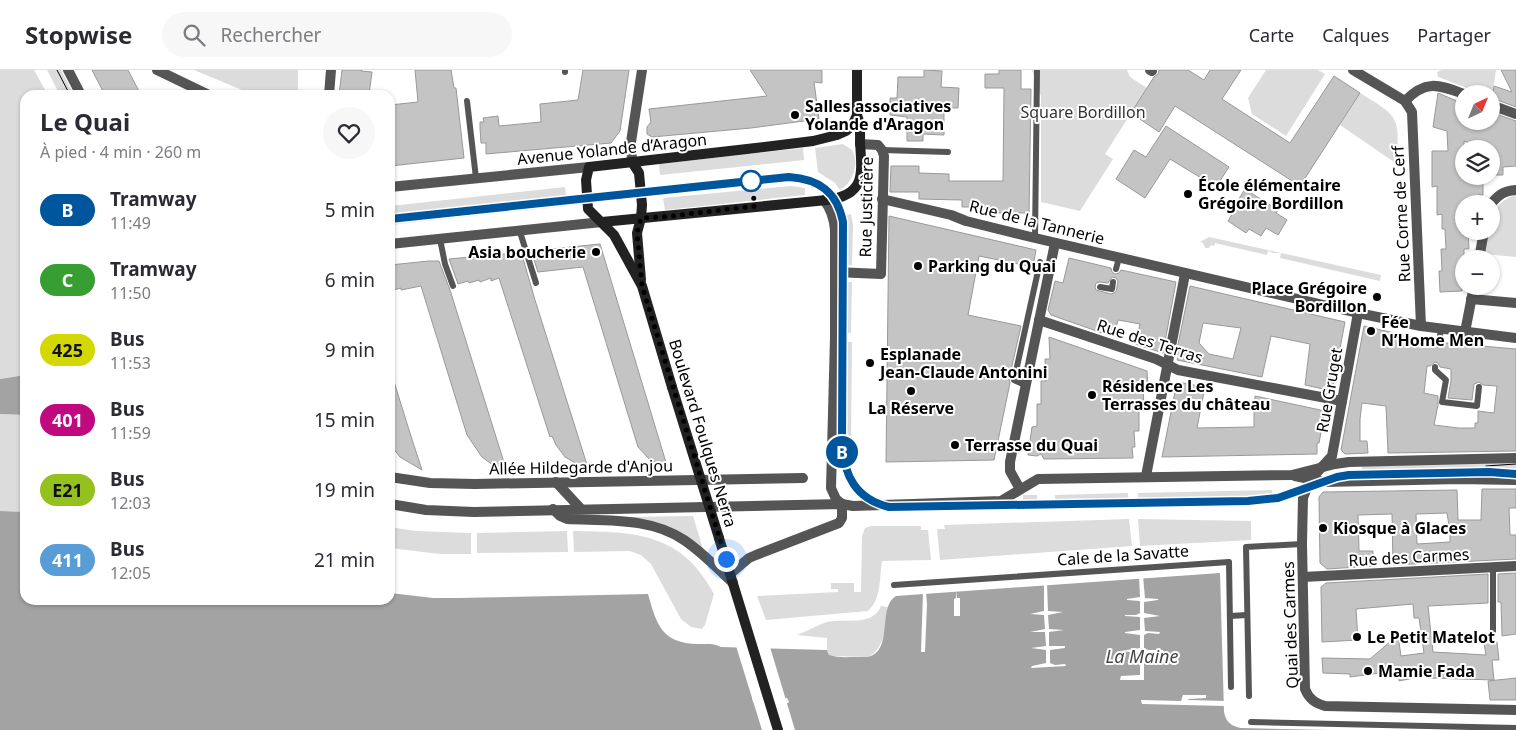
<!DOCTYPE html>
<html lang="fr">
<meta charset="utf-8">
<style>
body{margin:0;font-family:"Noto Sans",sans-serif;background:#f7f7f7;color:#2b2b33;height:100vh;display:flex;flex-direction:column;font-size:19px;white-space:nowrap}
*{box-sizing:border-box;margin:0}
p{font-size:16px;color:#7c7c81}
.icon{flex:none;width:28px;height:28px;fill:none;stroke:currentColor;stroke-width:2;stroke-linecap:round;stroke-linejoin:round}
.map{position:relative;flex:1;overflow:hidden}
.side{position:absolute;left:20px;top:20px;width:375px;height:515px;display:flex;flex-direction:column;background:#fff;border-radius:15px;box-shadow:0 1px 4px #0004}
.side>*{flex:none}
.badge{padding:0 10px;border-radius:16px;font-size:18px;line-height:32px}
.needle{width:32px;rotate:43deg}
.fabs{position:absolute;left:1455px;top:15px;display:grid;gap:10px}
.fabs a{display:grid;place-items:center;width:45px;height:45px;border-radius:50%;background:#fff;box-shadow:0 1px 4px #0004;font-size:25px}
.you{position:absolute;width:25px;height:25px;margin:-12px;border:4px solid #fff;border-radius:50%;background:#1a73e8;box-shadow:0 0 0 8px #1a73e833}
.map>.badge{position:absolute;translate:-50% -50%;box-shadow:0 0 0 2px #fff}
.round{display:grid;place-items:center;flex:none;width:52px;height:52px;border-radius:26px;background:#f7f7f7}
.headline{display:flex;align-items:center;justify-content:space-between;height:85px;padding:0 20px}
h1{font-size:24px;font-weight:700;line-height:38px}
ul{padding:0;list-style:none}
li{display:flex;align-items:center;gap:15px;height:70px;padding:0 20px}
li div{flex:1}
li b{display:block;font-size:19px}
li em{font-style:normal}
li .badge{min-width:55px;font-weight:700;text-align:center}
header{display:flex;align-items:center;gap:30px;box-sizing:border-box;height:70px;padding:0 25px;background:#fff;border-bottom:1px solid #e1e1e2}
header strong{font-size:24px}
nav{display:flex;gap:28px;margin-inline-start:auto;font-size:18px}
.search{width:350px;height:45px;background:#f7f7f7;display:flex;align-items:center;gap:12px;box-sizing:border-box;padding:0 18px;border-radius:28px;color:#7c7c81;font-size:19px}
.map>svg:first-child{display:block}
</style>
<header>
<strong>Stopwise</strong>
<div class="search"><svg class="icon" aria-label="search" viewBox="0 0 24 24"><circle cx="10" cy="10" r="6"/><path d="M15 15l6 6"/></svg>Rechercher</div>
<nav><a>Carte</a><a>Calques</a><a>Partager</a></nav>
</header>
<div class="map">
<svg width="1516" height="660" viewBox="0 0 1516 660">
<rect width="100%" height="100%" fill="#fff"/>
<g fill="#dcdcdc">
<polygon points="0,0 34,0 48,25 25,25 25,305 0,309"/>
<polygon points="47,0 61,0 74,25 60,25"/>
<polygon points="194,0 298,0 298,25 254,25"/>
<polygon points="1032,0 1127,0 1130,7 1147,18 1105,84 1113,89 1080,141 1041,132 1041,26"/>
<polygon points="1266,0 1318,0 1325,4 1286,66 1252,44 1248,28"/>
<polygon points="1442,0 1496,0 1492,27 1491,24 1483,24 1438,7 1437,2"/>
<path d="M1360,23C1401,48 1399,47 1397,94L1340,55Z"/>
<path d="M843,74L852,80C860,93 853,113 840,120L835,113L818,102L815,78Z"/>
<polygon points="803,78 804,90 660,105 659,94"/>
<polygon points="791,116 805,118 805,125 665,140 663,128"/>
<polygon points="565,117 567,136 390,155 390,136"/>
<path d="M1516,125V187L1484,184L1488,161H1491C1491,142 1497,131 1516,125Z"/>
<polygon points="851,144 853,155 852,195 840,195 840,154 838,148"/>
<polygon points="1209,167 1381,205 1380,211 1280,188 1281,183 1274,183 1268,181 1267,185 1215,173 1214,176 1211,175 1209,178 1205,178 1203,173 1200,172"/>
<polygon points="840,212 852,212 851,263 839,263"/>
<polygon points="839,271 852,272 851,374 837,374"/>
<polygon points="0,344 25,345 25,442 0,441"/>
<polygon points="1516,391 1516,407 1362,407 1362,395"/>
<polygon points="1272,420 1273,432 1139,436 1138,423"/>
<polygon points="1128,423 1129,436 1055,438 1055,425"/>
<polygon points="1023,425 1037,425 1038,438 1023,438"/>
<polygon points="693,446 703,479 628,447"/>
<polygon points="1129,449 1132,476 940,490 937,459 945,459 944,455"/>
<polygon points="1138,449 1251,451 1251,470 1140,476"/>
<path d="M871,456H921V460H928L931,490L882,491C879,509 882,528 868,541L766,550L757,526L838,522V519H831V513H854V522H861L862,466L865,458Z"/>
<polygon points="390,457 416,461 471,463 471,484 440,484 390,478"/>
<polygon points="567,461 568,482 477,483 477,463"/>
<path d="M573,461C635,462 681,462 714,524L705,555L702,559L691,557L681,549L651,494L641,485L630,481L574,482Z"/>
<path d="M881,536L888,537C885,556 886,576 869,587L830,586L827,580V568L797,565C807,561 817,555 827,552C844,548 873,557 881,536Z"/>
</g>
<g fill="#a3a3a3" fill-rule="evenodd">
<polygon points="25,305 25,345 0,344 0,309"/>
<path d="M0,441L25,442V530H390V523L433,528H457L648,524C657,556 662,573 698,574C707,574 714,573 721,577L827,580L829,585C838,588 847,587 856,587C860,587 864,587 868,587C894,581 877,537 896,526L1220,503L1224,642C1226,652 1231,656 1241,658L1330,660H0ZM752,628H787L789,632L788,633L753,632Z"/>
</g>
<g fill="#fff">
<polygon points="1139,506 1143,506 1145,528 1158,529 1158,530 1144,532 1144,543 1160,546 1144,548 1145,561 1160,562 1159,564 1148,563 1144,565 1144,578 1148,580 1163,580 1163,582 1148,582 1144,583 1144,610 1120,610 1121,606 1140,605 1140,583 1121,581 1140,578 1140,565 1125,563 1125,562 1140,560 1140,547 1125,546 1125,545 1136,545 1140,543 1140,531 1127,530 1127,529 1140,527"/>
<polygon points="1044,513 1047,513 1048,541 1063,542 1048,545 1049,559 1064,560 1049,562 1049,576 1065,576 1065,578 1050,580 1050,593 1055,595 1065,594 1066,596 1031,598 1032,596 1046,593 1046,580 1031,578 1046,576 1045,562 1030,562 1045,559 1044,545 1030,544 1044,541"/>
<polygon points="956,521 957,528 960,528 960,546 954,546 954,529 956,528"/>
<polygon points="923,523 926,523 927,534 925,582 921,582"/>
<polygon points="736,576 770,577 795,660 762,660"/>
<polygon points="1183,625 1206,625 1206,628 1189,629 1188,630 1226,631 1226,636 1142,634 1141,630 1181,631"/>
</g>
<g fill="#c4c4c4" stroke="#999" fill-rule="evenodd">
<polygon points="92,0 128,0 141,25 105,25"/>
<polygon points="342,0 362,0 361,1 372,2 369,25 339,25"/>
<polygon points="415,0 451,0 454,18 456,18 464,88 390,96 390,35 418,32"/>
<polygon points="583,0 629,0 620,61 611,73 486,84 486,73 481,73 480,58 480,52 484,52 483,48 498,46 499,56 541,52 540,34 578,30"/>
<polygon points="750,0 822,0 822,13 814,12 819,49 751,58 652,67 647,64 647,57 651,52 649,39 767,26"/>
<polygon points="924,0 942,1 941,17 959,18 958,38 944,38 944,65 923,64 923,71 907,71 907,47 890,45 890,28 897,28 898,7 924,7"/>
<polygon points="999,0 1021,0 1021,19 1031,19 1029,143 992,143 992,137 962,137 962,130 919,129 919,122 890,122 891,96 919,96 919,103 949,104 949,111 1003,111 1004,18 985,18 985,4 999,4"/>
<polygon points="1159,0 1188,0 1204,10 1210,0 1241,0 1222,29 1290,73 1334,6 1360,23 1300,116 1175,36 1159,62 1131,43 1154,7 1158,4"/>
<polygon points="1501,0 1516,0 1516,37 1492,28 1494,16 1512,22"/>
<polygon points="1438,23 1464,34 1464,51 1491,51 1491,42 1516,51 1516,96 1503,97 1503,105 1491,105 1491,79 1485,79 1464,71 1464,106 1483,106 1483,125 1478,125 1478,134 1464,134 1464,161 1468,161 1469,179 1464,179 1464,200 1462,200 1462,221 1440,222 1439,201 1442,201 1441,179 1446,179 1445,159 1442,159 1442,144 1437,145 1437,116 1432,117 1432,81 1448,81 1447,61 1433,57"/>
<polygon points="1166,56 1229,97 1216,117 1170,89 1145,128 1116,109 1134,80 1146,87"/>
<polygon points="1245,119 1278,140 1276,143 1287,150 1278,165 1266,158 1261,166 1249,159 1246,163 1228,151 1234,141 1232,140"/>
<polygon points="889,146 1036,180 1033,197 979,186 968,245 1021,256 1009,309 1010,313 994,390 886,392"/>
<polygon points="600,174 668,399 650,390 638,377 583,197 538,202 531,181"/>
<polygon points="501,184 509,184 509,186 522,185 535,230 589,401 565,387 556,375 552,366 550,367 499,208 491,211 491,208 480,212 479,210 469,213 468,211 458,214 449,189"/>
<path d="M1069,188L1111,198L1112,202L1115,204L1119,203L1121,200L1176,212L1163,283L1135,274L1140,254L1118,250L1115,263L1108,265L1051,245L1048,240L1055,211L1063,213ZM1112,207L1116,208L1118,211L1116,222L1111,224L1096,220L1095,217L1096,213L1100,212L1108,213Z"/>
<polygon points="429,191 439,191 450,220 507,402 494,396 482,387 467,365 421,216 401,220 401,218 390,221 390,195"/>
<path d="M1190,216L1345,252L1332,321L1305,315L1310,274L1271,266L1262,307L1177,290L1179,285L1176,284ZM1203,253L1241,258L1233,289L1209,284L1199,273Z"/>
<path d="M1364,256L1434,272L1435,275L1438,278L1441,277L1444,273H1447L1516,279V381L1388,383L1386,336L1362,333L1360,349V371H1367L1368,383L1345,384L1341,380ZM1435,292L1438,293L1440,297L1451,299V311L1448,328L1472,330L1474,314L1479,312L1483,315L1497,316L1494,343L1478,341V353H1475V358H1458L1434,355L1438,335V326L1424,323L1427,296H1430Z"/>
<polygon points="1049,267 1147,301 1148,316 1143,316 1144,338 1139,339 1139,361 1134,361 1135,377 1132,377 1133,388 1044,389 1041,384 1037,386 1028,385 1032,357 1037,356 1037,334 1041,334 1041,311 1046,311 1045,289 1050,289"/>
<polygon points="392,305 409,360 422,400 400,387 390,374 390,306"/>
<polygon points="1177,312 1205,317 1197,358 1254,357 1254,339 1255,326 1325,341 1319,373 1317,373 1317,384 1162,387"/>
<path d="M1482,419H1516V438H1509L1510,465H1516V489L1393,495L1392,444L1358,445L1359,481H1373V496L1327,499L1320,493L1319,427L1323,422L1457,420L1458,450H1481ZM1447,443L1450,462V472L1417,474L1416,444Z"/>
<polygon points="1516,503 1516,564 1502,566 1501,532 1498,532 1498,504"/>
<polygon points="1488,504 1488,533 1428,536 1433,582 1486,585 1484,573 1497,572 1499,590 1492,590 1494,610 1429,608 1428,605 1399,611 1399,604 1381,607 1380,603 1350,607 1350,604 1323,603 1322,588 1370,589 1398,565 1401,586 1424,583 1419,548 1414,548 1413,534 1356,539 1358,570 1322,572 1321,517 1326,513"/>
<polygon points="1516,608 1516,630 1490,630 1488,611"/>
</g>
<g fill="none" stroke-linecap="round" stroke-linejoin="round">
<g stroke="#555" stroke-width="6">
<polyline points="565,2 565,0"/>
<polyline points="467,31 476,108"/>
<polyline points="882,80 948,82"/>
<polyline points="520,162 536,213"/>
<polyline points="1035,168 1037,1"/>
<polyline points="440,169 445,194 453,216"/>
<polyline points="1116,199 1119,188"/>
<polyline points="1100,217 1112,219 1113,212"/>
<polyline points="1439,273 1441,259"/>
<polyline points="1435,297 1435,300 1446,310 1442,332 1477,336 1479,317"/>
<polyline points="1027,316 1014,310 1040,192"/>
<polyline points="894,515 1229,492 1231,617"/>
<polyline points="1230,546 1247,545"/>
<polyline points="1493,564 1493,497"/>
<polyline points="1249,626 1246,477 1302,474"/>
<polyline points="1251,652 1516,658"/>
</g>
<g stroke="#555" stroke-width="10">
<polyline points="157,0 209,25"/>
<polyline points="1150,0 1152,1"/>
<polyline points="1353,0 1405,31 1412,42 1421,256"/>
<polyline points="329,25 331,0"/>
<path d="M1405,31C1426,9 1439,15 1464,24"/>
<polyline points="1491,35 1516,44"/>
<polyline points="632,92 631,72 642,0"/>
<polyline points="882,129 951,145 966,151 1035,168 1358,243 1421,256 1516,268"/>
<path d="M824,130C831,139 834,148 835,160V268L831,418L836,429L842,434"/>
<path d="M1491,134C1499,124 1504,121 1516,120"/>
<polyline points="1479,189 1484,161"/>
<polyline points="835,202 881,204 884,86 882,80 878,75 860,74"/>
<polyline points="1471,229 1516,233"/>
<path d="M1358,243L1332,386L1310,410L1303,428L1302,474L1305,619C1309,629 1315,633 1325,636L1516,640"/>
<polyline points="1039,250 1156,289 1178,300 1342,331"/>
<polyline points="1465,262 1474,216"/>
<polyline points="1146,406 1185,204"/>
<polyline points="390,407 430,413 475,414 803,408"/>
<polyline points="556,412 581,439"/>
<polyline points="1020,419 1010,401 1010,392 1055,173"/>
<polyline points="1303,507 1516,496"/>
</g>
<g stroke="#555" stroke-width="10">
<polyline points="68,0 81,25"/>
<polyline points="390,117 589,97"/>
<polyline points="390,174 602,152"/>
<polyline points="1295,406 1324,412 1459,409 1516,410"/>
<polyline points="390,434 426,440 474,442 842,434 853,436 1001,431 1038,409 1292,405 1335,394 1349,392 1516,388"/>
<path d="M553,439L560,446L567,449C606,451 650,447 684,470C702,482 717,498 733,513"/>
<polyline points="730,504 749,488 756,485 839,453 842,448 842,434"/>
</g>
<g stroke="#222" stroke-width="10">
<polyline points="632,92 639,103 642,135 641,148 637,163 641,210"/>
<path d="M602,152L827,130C866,125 862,104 860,72C860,63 861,54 857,45"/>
<polyline points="672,317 642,216 614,165 588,139 586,110 589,97 747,79 813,71 837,65 846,61 852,56 857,45 857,0"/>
<polyline points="719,468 778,660"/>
</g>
<g stroke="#000" stroke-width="1">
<polyline points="57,0 70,25"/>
<path d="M390,149L789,107C819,109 837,123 843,152L842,374C843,407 856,428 889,437L1248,431C1263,430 1277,429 1292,424C1311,418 1329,409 1349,405L1489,402L1516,404"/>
<polyline points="1486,396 1516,394"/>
</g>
<polyline stroke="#222" stroke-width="10" points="672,317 719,468"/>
</g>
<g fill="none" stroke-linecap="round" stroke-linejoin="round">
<g stroke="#fff" stroke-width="11">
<path id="line" d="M390,149L789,107C819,109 837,122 843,152L842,374C844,406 856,429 889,437L1248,431L1278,428L1337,407L1349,405L1489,402L1516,404"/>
</g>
<use href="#line" stroke="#00569d" stroke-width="8"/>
<polyline stroke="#000" stroke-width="5" stroke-dasharray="0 9" points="726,489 642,216 637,163 641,148 663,147 755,136 751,111"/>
</g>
<g fill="#000" stroke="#fff" stroke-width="2">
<circle cx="795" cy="45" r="5"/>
<circle cx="1188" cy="124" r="5"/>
<circle cx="596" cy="182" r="5"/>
<circle cx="918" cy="196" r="5"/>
<circle cx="1377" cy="227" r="5"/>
<circle cx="1371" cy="261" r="5"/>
<circle cx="870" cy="293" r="5"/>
<circle cx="911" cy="321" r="5"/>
<circle cx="1092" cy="325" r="5"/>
<circle cx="955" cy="375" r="5"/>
<circle cx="1323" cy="458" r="5"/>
<circle cx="1357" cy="567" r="5"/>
<circle cx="1368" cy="601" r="5"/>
</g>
<circle fill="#fff" stroke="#00569d" stroke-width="2.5" cx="751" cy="111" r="10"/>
<g text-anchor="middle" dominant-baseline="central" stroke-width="4" stroke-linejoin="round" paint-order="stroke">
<g font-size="16" font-weight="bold" fill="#000" stroke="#fff" text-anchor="start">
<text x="805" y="36">Salles associatives<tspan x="805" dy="18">Yolande d'Aragon</tspan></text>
<text x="1198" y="115">École élémentaire<tspan x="1198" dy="18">Grégoire Bordillon</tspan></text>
<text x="586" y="182" text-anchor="end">Asia boucherie</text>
<text x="928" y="196">Parking du Quai</text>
<text x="1367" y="218" text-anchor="end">Place Grégoire<tspan x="1367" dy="18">Bordillon</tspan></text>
<text x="1381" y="252">Fée<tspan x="1381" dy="18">N’Home Men</tspan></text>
<text x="880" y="284">Esplanade<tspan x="880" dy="18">Jean-Claude Antonini</tspan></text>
<text x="1102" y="316">Résidence Les<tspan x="1102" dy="18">Terrasses du château</tspan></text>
<text x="911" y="338" text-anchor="middle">La Réserve</text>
<text x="965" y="375">Terrasse du Quai</text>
<text x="1333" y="458">Kiosque à Glaces</text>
<text x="1367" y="567">Le Petit Matelot</text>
<text x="1378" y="601">Mamie Fada</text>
</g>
<g font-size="16" fill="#333" stroke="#fff">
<text x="1083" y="42">Square Bordillon</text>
</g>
<g font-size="16" fill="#000" stroke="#fff">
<text transform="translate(612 79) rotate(-6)">Avenue Yolande d’Aragon</text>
<text transform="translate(866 137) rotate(-89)">Rue Justicière</text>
<text transform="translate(1401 144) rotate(-93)">Rue Corne de Cerf</text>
<text transform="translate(1037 152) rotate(14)">Rue de la Tannerie</text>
<text transform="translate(1150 271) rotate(18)">Rue des Terras</text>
<text transform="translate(1329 320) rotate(-80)">Rue Gruget</text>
<text transform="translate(703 363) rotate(73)">Boulevard Foulques Nerra</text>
<text transform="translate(581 397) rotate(-1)">Allée Hildegarde d'Anjou</text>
<text transform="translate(1123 485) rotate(-4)">Cale de la Savatte</text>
<text transform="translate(1409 487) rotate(-3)">Rue des Carmes</text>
<text transform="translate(1290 555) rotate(-92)">Quai des Carmes</text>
</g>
<g font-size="18" font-style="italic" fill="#444" stroke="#fff">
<text x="1142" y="586">La Maine</text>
</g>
</g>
</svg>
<div class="fabs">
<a><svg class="needle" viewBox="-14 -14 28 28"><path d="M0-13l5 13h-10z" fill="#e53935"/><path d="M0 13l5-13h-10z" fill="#7c7c81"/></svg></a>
<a><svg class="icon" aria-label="layers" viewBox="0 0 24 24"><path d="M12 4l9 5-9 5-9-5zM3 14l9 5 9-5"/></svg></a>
<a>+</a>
<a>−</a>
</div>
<div class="you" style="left:726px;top:489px"></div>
<b class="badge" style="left:842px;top:382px;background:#00569d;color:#fff">B</b>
<section class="side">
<div class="headline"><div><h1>Le Quai</h1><p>À pied · 4 min · 260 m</p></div><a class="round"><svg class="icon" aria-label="heart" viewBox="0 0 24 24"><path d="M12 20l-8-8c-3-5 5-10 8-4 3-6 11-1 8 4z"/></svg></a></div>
<ul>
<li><span class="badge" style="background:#00569d;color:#fff">B</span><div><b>Tramway</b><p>11:49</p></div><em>5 min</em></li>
<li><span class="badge" style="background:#379e32;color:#fff">C</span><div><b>Tramway</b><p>11:50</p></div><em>6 min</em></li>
<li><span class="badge" style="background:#d3d800;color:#111">425</span><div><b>Bus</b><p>11:53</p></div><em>9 min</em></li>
<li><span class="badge" style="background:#c0087f;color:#fff">401</span><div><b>Bus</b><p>11:59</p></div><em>15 min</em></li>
<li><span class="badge" style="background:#95c11f;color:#111">E21</span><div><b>Bus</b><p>12:03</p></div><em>19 min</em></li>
<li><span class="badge" style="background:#589dd6;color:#fff">411</span><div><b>Bus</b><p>12:05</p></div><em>21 min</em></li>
</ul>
</section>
</div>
